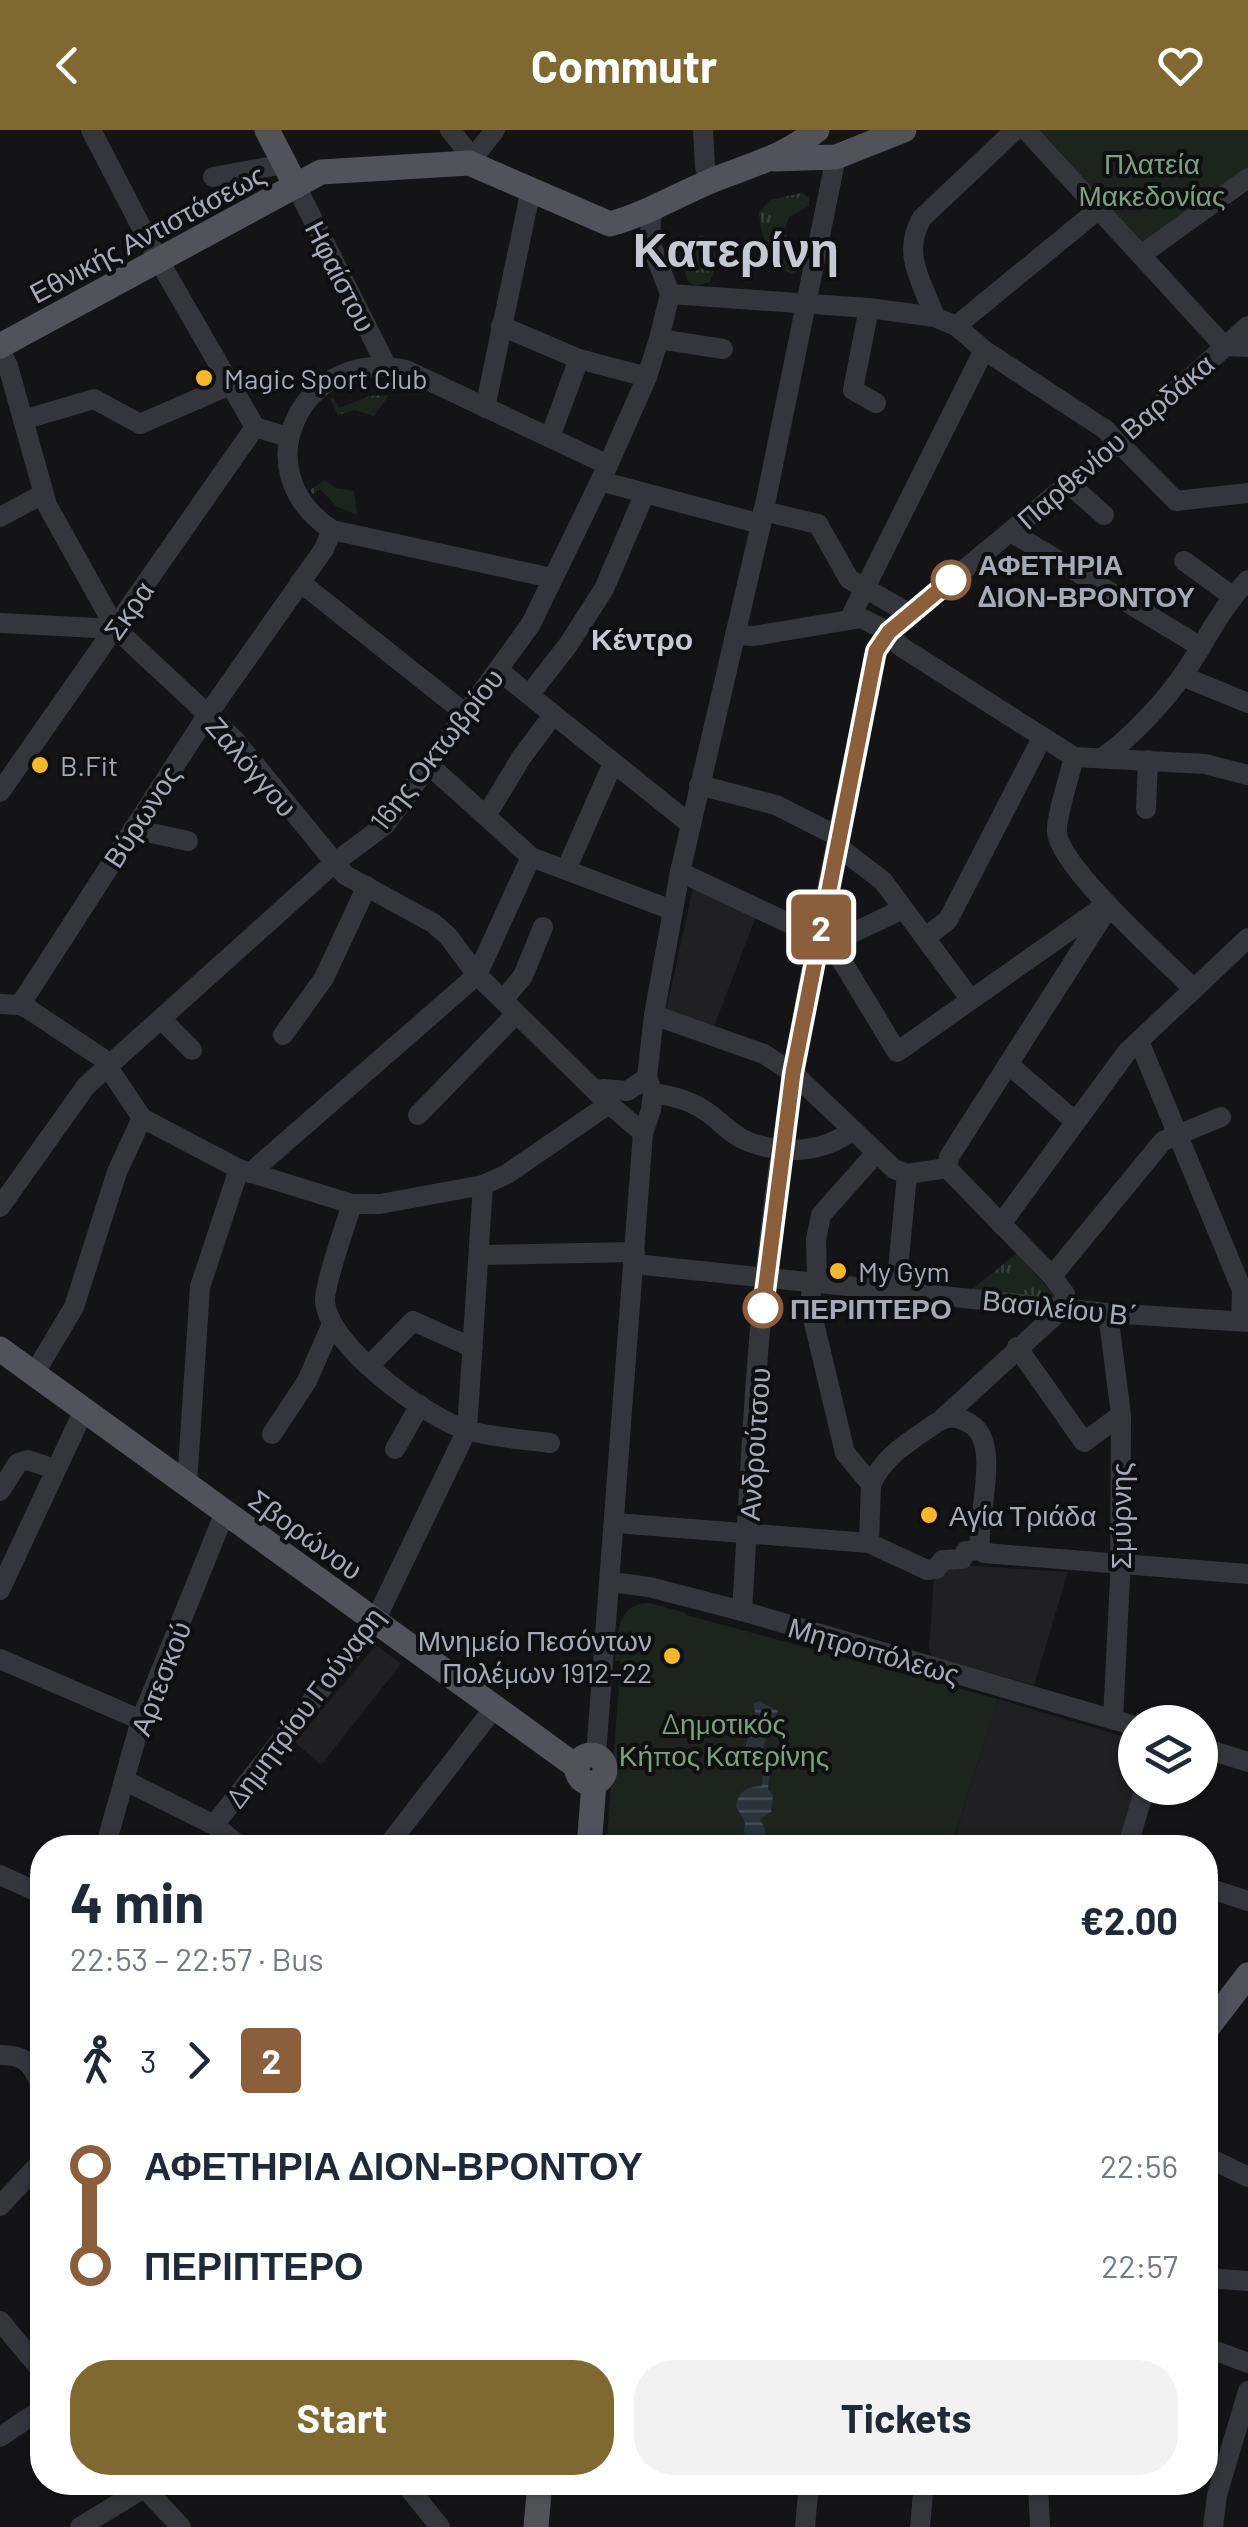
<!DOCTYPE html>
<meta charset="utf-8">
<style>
body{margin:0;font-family:Barlow,sans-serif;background:#f2f2f3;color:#1f2937;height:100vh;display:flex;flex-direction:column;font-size:38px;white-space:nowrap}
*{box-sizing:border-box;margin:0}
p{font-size:32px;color:#747a83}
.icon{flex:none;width:55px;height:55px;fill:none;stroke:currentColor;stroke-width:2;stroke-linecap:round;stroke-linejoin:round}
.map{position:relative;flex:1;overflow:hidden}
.details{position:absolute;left:30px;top:1705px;width:1188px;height:660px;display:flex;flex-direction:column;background:#fff;border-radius:40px;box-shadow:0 2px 8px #0004}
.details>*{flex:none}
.badge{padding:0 20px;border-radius:8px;font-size:35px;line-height:65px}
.tools{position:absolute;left:1118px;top:1575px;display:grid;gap:20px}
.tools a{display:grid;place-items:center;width:100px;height:100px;border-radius:50%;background:#fff;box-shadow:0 2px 8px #0004;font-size:50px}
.map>.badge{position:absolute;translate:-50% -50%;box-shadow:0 0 0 5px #fff}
.legs{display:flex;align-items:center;gap:15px;height:110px;padding:0 40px;font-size:32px}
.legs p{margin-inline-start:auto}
.summary{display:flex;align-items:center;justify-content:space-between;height:170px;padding:0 40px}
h1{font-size:55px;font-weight:700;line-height:75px}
.action{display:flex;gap:20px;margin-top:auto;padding:20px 40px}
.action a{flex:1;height:115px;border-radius:40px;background:#806931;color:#fff;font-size:40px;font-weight:700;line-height:115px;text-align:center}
.action a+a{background:#f2f2f3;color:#1f2937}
ul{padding:0 40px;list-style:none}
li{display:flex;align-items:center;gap:35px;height:100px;font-size:38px}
li i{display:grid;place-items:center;width:15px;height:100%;margin:0 12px;background:currentColor}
li i::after{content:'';width:25px;height:25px;margin:-12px;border:8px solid;border-radius:50%;background:#fff}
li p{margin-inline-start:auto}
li:first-child i{background:linear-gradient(#0000 50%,currentColor 0)}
li:last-child i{background:linear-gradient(currentColor 50%,#0000 0)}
header{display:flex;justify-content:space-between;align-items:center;height:130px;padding:0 40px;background:#806931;color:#fff;font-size:45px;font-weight:700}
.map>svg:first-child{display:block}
</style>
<header><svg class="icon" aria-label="back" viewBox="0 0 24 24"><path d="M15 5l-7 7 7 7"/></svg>Commutr<svg class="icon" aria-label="heart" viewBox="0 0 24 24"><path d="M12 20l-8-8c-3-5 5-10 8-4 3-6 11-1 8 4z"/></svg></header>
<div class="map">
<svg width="1248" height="2397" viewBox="0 0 1248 2397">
<defs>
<pattern id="grass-tufts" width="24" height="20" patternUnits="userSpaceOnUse" patternTransform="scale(2.5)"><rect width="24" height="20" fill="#1c241d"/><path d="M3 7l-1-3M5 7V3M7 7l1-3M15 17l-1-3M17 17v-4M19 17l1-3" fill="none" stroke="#3a413c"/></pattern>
<pattern id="water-rules" width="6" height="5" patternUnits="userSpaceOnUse" patternTransform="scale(2.5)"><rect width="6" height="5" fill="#2a323a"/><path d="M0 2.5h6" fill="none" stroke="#464d54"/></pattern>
</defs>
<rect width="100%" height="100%" fill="#141416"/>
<g fill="#202023">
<polygon points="694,753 758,781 713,899 666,881"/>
<polygon points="960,1435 1068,1442 1034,1555 932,1527 929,1518 934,1450 945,1438"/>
<polygon points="376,1515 401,1534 321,1635 295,1612"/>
<polygon points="998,1569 1135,1610 1135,1656 1117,1717 951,1718"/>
</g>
<g fill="url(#grass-tufts)">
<path d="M802,63L809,68V76L789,87C779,109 794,114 804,130V139L792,144C768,135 761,105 759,82L770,70Z"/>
<path d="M701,105L709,108C718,123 716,136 710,152L695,156L687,150L683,131L670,123L668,117L674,107L691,111Z"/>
<polygon points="389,265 374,286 355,280 338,285 330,269 333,267 339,278 370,266"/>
<polygon points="325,350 335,358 354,361 357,385 336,376 320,359 313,364 310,360"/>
<polygon points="1017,1123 1056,1168 969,1162"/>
</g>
<g fill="#1c241d">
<polygon points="1040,0 1248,0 1248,41 1144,115"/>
<path d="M650,1473L686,1483V1485L998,1569L951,1717L606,1718L621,1531H615C617,1505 617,1472 650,1473Z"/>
</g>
<path fill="url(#water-rules)" d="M759,1571L778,1581L763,1616L770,1642L768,1659L773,1665L771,1682L760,1689L765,1699L764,1717H750L744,1702L745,1693L736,1676C739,1661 746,1657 762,1656L763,1642C759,1637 754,1635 750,1631C739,1620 751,1600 757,1589L753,1574Z"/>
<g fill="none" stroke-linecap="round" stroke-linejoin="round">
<g stroke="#35363b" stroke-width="20">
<polyline points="91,0 159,131 255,297 288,307"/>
<polyline points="450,0 472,27"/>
<polyline points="703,0 705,37 711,51"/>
<polyline points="1026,0 1224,216 1248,217"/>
<polyline points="469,33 495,0"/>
<polyline points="213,47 285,34"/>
<polyline points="296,56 386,235"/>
<polyline points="1141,125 1248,48"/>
<polyline points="670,164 869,178 935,187 956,196 984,220 1106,300 1176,371 1248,363"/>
<polyline points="869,178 853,260 876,273"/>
<path d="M935,187C922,152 901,123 922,88L1015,0"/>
<polyline points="501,196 579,229 647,247"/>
<polyline points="956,196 1099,79"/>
<polyline points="659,209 723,219"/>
<polyline points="0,220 8,236 47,375 116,499 234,609 345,745 433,793 448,806 477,845 609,974 643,1003"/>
<polyline points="485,278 531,59"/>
<polyline points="23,290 94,269 140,294 230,255"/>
<polyline points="550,307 579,229"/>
<polyline points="600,351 761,394"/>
<polyline points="1069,354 1104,385"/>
<polyline points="763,381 818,394 849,449 910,484"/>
<polyline points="0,387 43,364"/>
<polyline points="1011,402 1201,517"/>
<polyline points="1184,431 1232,466"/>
<path d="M552,448L332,400C240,340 304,215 406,240L608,335"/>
<polyline points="300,452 466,584"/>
<polyline points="849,490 984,220"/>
<polyline points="0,493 116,499"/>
<polyline points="735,505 754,506 861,488 889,502 900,516 1074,627 1205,634 1248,645"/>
<polyline points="498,540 690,694"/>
<polyline points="1182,546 1248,573"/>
<polyline points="529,565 568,515 604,459 645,363"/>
<path d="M1074,627C1070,645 1056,686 1057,702C1059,737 1167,832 1194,859"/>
<path d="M1103,627C1131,608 1166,570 1185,542C1206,511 1222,476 1248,450"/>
<polyline points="429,635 531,727 672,780"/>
<polyline points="699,655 776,675 837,706"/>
<polyline points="0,662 255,297"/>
<polyline points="1146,679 1148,630"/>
<polyline points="486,686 521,628 553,585"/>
<polyline points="133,699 188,711"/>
<polyline points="836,715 883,751 971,870"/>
<polyline points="566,740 613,633"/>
<polyline points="680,742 831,813 897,922 1107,774"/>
<polyline points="925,808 948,790 1042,608"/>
<polyline points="831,813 903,779"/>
<polyline points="503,870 523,846 543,797"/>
<polyline points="0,874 20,875 30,880 102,928 142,988 239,1039 352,1074 380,1074 483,1055 507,1044 609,974"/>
<polyline points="20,875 208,584 324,419 332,400"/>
<polyline points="654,885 764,924 793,943 894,1039 907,1044 947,1038"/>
<polyline points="161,889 192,920"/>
<polyline points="283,905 324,848 367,756"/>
<polyline points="1139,911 1242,1160 1241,1191"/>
<polyline points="1008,934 1076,992"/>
<path d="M653,963C674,966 693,971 711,985C723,994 733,1006 749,1012C784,1025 823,1023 853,1000"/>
<polyline points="598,964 603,959 627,961 647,948"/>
<polyline points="418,985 516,884"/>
<polyline points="947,1038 949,1027 1108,778"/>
<polyline points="947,1038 1052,1146 1065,1164 1064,1177"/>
<polyline points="250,1043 477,845 531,727"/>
<path d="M352,1074C346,1094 325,1152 325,1170C326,1215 427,1288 467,1300C493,1308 523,1309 550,1313"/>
<polyline points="0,1077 86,956 334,733 385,695 531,494 608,335 647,247 659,209 670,164 650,111 651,89 655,78"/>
<polyline points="1001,1094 1127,922 1248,808"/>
<polyline points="479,1125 635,1122"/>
<polyline points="634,1134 1108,1183 1248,1192"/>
<polyline points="1052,1146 1163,1011 1221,987"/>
<polyline points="896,1161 907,1044"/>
<polyline points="1108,1183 1121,1285 1120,1448 1113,1590"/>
<polyline points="1017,1217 1084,1312 1121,1285"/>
<polyline points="369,1236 413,1191 473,1218"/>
<polyline points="34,1244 74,1177 117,1042 142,988"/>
<polyline points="943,1288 1064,1177"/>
<polyline points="272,1304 307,1251 332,1194"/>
<polyline points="395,1319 420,1275"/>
<polyline points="187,1354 200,1157 239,1039"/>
<path d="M871,1354C887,1323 906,1315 933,1295C946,1286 955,1285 969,1293C1003,1311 976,1387 980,1420"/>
<polyline points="0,1361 18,1333 28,1330 54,1339"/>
<polyline points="616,1393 869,1413 927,1440 936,1439 943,1430 962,1429 966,1421 980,1420 984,1423 1248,1444"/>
<polyline points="869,1413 871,1354 845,1323 810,1176 812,1154 817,1145 816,1110 821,1085 876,1023"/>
<polyline points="611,1452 649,1457 742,1481 1135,1596"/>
<polyline points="0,1460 84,1280"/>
<path d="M742,1481C749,1371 753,1259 765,1148C787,937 833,728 876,521L889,502L910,484L1118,313L1248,196"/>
<polyline points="0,1529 141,1590"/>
<polyline points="1200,1617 1248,1632"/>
<polyline points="596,1625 643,1003 651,980 653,963 647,948 654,885 680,742 761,394 836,27"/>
<polyline points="124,1650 214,1695 242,1718"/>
<polyline points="214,1695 375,1491 467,1300 483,1055"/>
<polyline points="105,1718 141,1590 225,1382"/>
<polyline points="386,1718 494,1578"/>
<polyline points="1127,1718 1145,1658"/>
<polyline points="0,1745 42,1764"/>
<polyline points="1205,1757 1248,1771"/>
<path d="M0,1925C24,1925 31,1932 40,1953"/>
<polyline points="1205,2026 1248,2047"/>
<polyline points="0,2076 42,2031"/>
<polyline points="1205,2148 1248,2151"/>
<polyline points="0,2191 42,2241"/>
<polyline points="1205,2217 1248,2233"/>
<polyline points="0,2307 42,2279"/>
<polyline points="139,2352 181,2397"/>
<polyline points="404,2352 440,2397"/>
<polyline points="1038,2352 1040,2397"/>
<polyline points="275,2353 277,2352"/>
<polyline points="80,2397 144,2358"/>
<polyline points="805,2397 809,2352"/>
<polyline points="920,2397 924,2352"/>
<polyline points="1213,2397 1217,2365 1248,2261"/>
</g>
<g stroke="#51525a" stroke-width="25">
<polyline points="267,0 296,56"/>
<polyline points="775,29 836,27 904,0"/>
<path d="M0,216L321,42L469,33L610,94C647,84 677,65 711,51C750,35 785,27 817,0"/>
<polyline points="0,1219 577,1637"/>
<circle cx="591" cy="1639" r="14"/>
<polyline points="589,1718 594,1653"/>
<polyline points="1205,1901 1248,1845"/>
<polyline points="536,2397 540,2352"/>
</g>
</g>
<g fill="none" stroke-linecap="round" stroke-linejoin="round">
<g stroke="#fff" stroke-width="22">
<polyline id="line-1" points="763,1178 793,943 876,521 889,502 951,450"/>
</g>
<use href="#line-1" stroke="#8b5e3c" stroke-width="15"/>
</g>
<g fill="#f7b72a" stroke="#0f0f11" stroke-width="4">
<circle cx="204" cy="248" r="10"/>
<circle cx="40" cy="635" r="10"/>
<circle cx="838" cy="1141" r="10"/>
<circle cx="929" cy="1385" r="10"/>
<circle cx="672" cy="1526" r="10"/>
</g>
<g fill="#fff" stroke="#8b5e3c" stroke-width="5">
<circle cx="951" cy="450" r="18"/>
<circle cx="763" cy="1178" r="18"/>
</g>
<g text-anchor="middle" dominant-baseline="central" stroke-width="8" stroke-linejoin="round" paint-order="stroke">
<g font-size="28" fill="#7ba27f" stroke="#0f0f11">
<text x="1152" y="33">Πλατεία<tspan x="1152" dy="32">Μακεδονίας</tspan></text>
<text x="724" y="1593">Δημοτικός<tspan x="724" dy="32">Κήπος Κατερίνης</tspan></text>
</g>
<g font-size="28" fill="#a5aab6" stroke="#0f0f11">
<text transform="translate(147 103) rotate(-28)">Εθνικής Αντιστάσεως</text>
<text transform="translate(341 146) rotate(63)">Ηφαίστου</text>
<text transform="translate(1115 311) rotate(-41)">Παρθενίου Βαρδάκα</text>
<text transform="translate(128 480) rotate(-55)">Σκρα</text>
<text transform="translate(436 619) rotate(-52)">16ης Οκτωβρίου</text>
<text transform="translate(252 636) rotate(49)">Ζαλόγγου</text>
<text transform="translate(141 686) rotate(-57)">Βύρωνος</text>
<text transform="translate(1060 1177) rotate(6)">Βασιλείου Β΄</text>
<text transform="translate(754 1314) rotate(-86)">Ανδρούτσου</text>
<text transform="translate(1120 1386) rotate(-90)">Σμύρνης</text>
<text transform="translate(306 1404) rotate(36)">Σβορώνου</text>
<text transform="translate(874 1520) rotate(16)">Μητροπόλεως</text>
<text transform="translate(160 1548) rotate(-69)">Αρτεσκού</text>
<text transform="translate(304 1577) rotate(-53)">Δημητρίου Γούναρη</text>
</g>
<g font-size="28" fill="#a5aab6" stroke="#0f0f11" text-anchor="start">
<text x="224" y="248">Magic Sport Club</text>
<text x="60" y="635">B.Fit</text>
<text x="858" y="1141">My Gym</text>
<text x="949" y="1385">Αγία Τριάδα</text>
<text x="652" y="1510" text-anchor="end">Μνημείο Πεσόντων<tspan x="652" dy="32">Πολέμων 1912–22</tspan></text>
</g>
<g font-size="28" font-weight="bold" fill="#a5aab6" stroke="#0f0f11" text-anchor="start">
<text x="978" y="434">ΑΦΕΤΗΡΙΑ<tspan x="978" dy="32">ΔΙΟΝ-ΒΡΟΝΤΟΥ</tspan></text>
<text x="790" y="1178">ΠΕΡΙΠΤΕΡΟ</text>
</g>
<g font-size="30" font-weight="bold" fill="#c6c9d2" stroke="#0f0f11">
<text x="642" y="508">Κέντρο</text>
</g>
<g font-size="48" font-weight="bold" fill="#c6c9d2" stroke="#0f0f11">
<text x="736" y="118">Κατερίνη</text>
</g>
</g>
</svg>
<div class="tools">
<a><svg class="icon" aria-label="layers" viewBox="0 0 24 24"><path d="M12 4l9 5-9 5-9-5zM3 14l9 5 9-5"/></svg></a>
</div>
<b class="badge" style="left:821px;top:797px;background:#8b5e3c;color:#fff">2</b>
<section class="details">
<div class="summary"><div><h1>4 min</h1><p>22:53 – 22:57 · Bus</p></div><b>€2.00</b></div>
<div class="legs"><svg class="icon" aria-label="walk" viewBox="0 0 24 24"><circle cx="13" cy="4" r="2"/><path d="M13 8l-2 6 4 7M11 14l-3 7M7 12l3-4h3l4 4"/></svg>3<svg class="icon" aria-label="forward" viewBox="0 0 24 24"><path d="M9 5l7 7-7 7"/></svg><b class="badge" style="background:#8b5e3c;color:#fff">2</b></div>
<ul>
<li><i style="color:#8b5e3c"></i><b>ΑΦΕΤΗΡΙΑ ΔΙΟΝ-ΒΡΟΝΤΟΥ</b><p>22:56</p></li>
<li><i style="color:#8b5e3c"></i><b>ΠΕΡΙΠΤΕΡΟ</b><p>22:57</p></li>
</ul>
<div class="action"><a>Start</a><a>Tickets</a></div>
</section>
</div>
